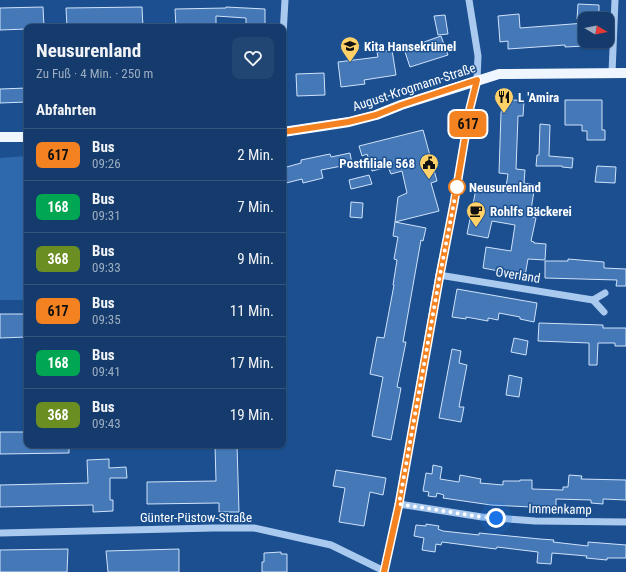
<!DOCTYPE html>
<html lang="de">
<meta charset="utf-8">
<style>
body{margin:0;font-family:"Roboto Condensed",sans-serif;background:#214673;color:#f1f3f6;height:100vh;display:flex;flex-direction:column;font-size:15px;white-space:nowrap}
*{box-sizing:border-box;margin:0}
p{font-size:13px;color:#9dadc1}
.icon{flex:none;width:22px;height:22px;fill:none;stroke:currentColor;stroke-width:2;stroke-linecap:round;stroke-linejoin:round}
.map{position:relative;flex:1;overflow:hidden}
.side{position:absolute;left:24px;top:24px;width:262px;height:424px;display:flex;flex-direction:column;background:#143b6b;border-radius:8px;box-shadow:0 1px 3px #0004,0 0 0 1px #33557e}
.side>*{flex:none}
.badge{padding:0 8px;border-radius:6px;font-size:14px;line-height:26px}
.needle{width:26px;rotate:100deg}
.tools{position:absolute;left:578px;top:12px;display:grid;gap:8px}
.tools a{display:grid;place-items:center;width:36px;height:36px;border-radius:8px;background:#143b6b;box-shadow:0 1px 3px #0004,0 0 0 1px #33557e;font-size:20px}
.you{position:absolute;width:20px;height:20px;margin:-10px;border:3px solid #fff;border-radius:50%;background:#1a73e8;box-shadow:0 0 0 6px #1a73e833}
.map>.badge{position:absolute;translate:-50% -50%;box-shadow:0 0 0 2px #fff}
h2{padding:0 12px;font-size:15px;line-height:36px}
.round{display:grid;place-items:center;flex:none;width:42px;height:42px;border-radius:8px;background:#214673}
.headline{display:flex;align-items:center;justify-content:space-between;height:68px;padding:0 12px}
h1{font-size:19px;font-weight:700;line-height:30px}
ul{padding:0;list-style:none}
li{display:flex;align-items:center;gap:12px;height:52px;padding:0 12px;border-top:1px solid #33557e}
li div{flex:1}
li b{display:block;font-size:15px}
li em{font-style:normal}
li .badge{min-width:44px;font-weight:700;text-align:center}
.map>svg:first-child{display:block}
</style>
<div class="map">
<svg width="626" height="572" viewBox="0 0 626 572">
<rect width="100%" height="100%" fill="#1b4f8f"/>
<polygon fill="#2e69ad" points="27,156 27,300 0,300 0,158"/>
<g fill="#4478b7" stroke="#cfe3fa">
<polygon points="578,4 599,5 599,19 577,19"/>
<polygon points="43,7 44,27 27,27 27,29 0,30 0,8"/>
<polygon points="142,7 143,27 67,27 66,8"/>
<polygon points="226,7 265,9 265,27 246,27 246,18 216,16 216,27 176,27 175,9 226,8"/>
<polygon points="519,14 520,28 585,23 585,46 565,47 565,45 508,49 508,41 500,42 498,16"/>
<polygon points="445,15 448,34 438,35 434,16"/>
<polygon points="441,36 448,55 410,67 404,49"/>
<polygon points="392,50 396,75 364,80 365,84 341,87 338,62 378,57 377,52"/>
<polygon points="324,73 325,95 297,96 296,74"/>
<polygon points="27,88 27,102 0,103 0,89"/>
<polygon points="504,99 524,101 523,116 518,116 516,169 525,170 524,183 535,185 530,216 536,218 531,241 534,242 534,243 546,244 545,260 528,259 525,276 483,268 486,247 511,251 515,225 492,221 488,238 467,234 476,189 505,193 508,174 499,173 501,113"/>
<polygon points="565,100 602,100 602,130 605,130 605,140 587,140 587,131 582,131 582,125 565,125"/>
<polygon points="540,124 550,125 549,156 573,158 572,168 562,167 562,166 536,166 537,155 539,155"/>
<polygon points="423,130 437,181 431,183 439,211 395,222 398,197 407,193 402,171 391,174 388,167 372,171 367,154 362,156 359,146"/>
<polygon points="350,153 352,164 321,170 323,178 303,183 302,179 286,183 283,168 301,163 301,160 330,154 331,157"/>
<polygon points="597,166 616,167 615,183 595,182"/>
<polygon points="369,175 372,184 351,189 349,180"/>
<polygon points="351,202 363,203 362,218 350,217"/>
<polygon points="395,222 426,228 423,241 421,240 403,342 406,342 397,387 401,388 391,440 372,436 383,377 370,374 377,337 384,338 394,285 393,285 397,260 394,259 398,237 393,236"/>
<polygon points="568,259 604,262 604,268 626,269 626,286 616,286 617,280 545,278 545,261 568,261"/>
<polygon points="457,289 537,303 534,322 520,319 520,317 499,313 498,320 488,318 488,321 466,317 466,319 452,317"/>
<polygon points="0,314 27,314 27,337 0,338"/>
<polygon points="539,323 603,325 603,328 626,328 626,346 615,346 615,343 598,343 597,365 589,365 589,343 538,341"/>
<polygon points="514,338 528,341 526,355 511,352"/>
<polygon points="452,349 461,351 459,363 467,365 459,407 464,407 461,422 439,418"/>
<polygon points="509,375 522,378 519,397 506,395"/>
<polygon points="0,432 27,432 27,445 69,445 69,453 0,454"/>
<polygon points="215,445 237,445 239,512 219,512 219,503 147,504 147,482 216,481"/>
<polygon points="109,459 109,468 126,467 127,478 110,478 110,500 113,500 113,511 93,512 93,505 0,507 0,485 88,483 87,460"/>
<polygon points="433,465 442,467 440,479 459,482 460,475 481,479 480,483 503,485 503,481 520,481 520,480 532,480 532,489 563,490 563,487 568,487 569,475 582,476 581,479 626,480 626,500 603,499 603,504 591,503 591,500 556,499 556,507 531,507 491,505 443,498 444,495 437,493 436,497 428,496 429,492 423,491 426,473 432,474"/>
<polygon points="336,470 386,478 383,495 370,492 364,526 339,522 345,488 333,486"/>
<polygon points="426,524 439,526 438,529 443,531 479,535 479,533 540,539 554,540 553,542 588,546 588,542 626,545 626,558 607,558 607,560 586,558 587,556 552,553 551,564 537,563 538,552 497,547 496,549 442,542 441,545 436,544 435,552 422,550 424,538 414,536 416,525 426,526"/>
<polygon points="68,549 67,572 0,572 0,550"/>
<polygon points="179,549 179,572 108,572 106,551"/>
<polygon points="281,552 281,554 287,554 287,572 262,572 262,562 264,562 264,553"/>
</g>
<g fill="none" stroke-linecap="round" stroke-linejoin="round">
<g stroke="#a9c9ee" stroke-width="7">
<polyline points="283,35 285,0"/>
<polyline points="612,73 615,0"/>
<polyline points="439,275 593,300 604,312"/>
<polyline points="593,300 605,293"/>
<polyline points="399,504 482,517 535,521 626,522"/>
<polyline points="0,533 214,528 254,528 331,545 384,571"/>
<polyline points="384,572 399,504 439,275 454,203 470,108 477,80 478,56 469,0"/>
</g>
<g stroke="#f0f6ff" stroke-width="10">
<polyline points="283,132 349,122 376,115 401,105 499,74 626,73"/>
<polyline points="0,137 27,137"/>
</g>
</g>
<g fill="none" stroke-linecap="round" stroke-linejoin="round">
<g stroke="#fff" stroke-width="9">
<polyline id="line" points="283,132 348,122 376,115 401,105 477,80 470,108 454,203 440,275 399,504 384,572"/>
</g>
<use href="#line" stroke="#f58220" stroke-width="6"/>
<polyline stroke="#fff" stroke-width="4" stroke-dasharray="0 7.2" points="457,187 440,275 399,504 482,517 496,518"/>
</g>
<defs>
<g id="school-pin" transform="scale(1)"><path d="M0 17L-7.5 6A9.5 9.5 0 1 1 7.5 6Z" fill="#ffd166" stroke="#1b4f8f"/><path d="M0-5L7-2L0 1L-7-2ZM-4 1L0 2.5L4 1V4Q0 6-4 4Z" fill="#111"/></g>
<g id="restaurant-pin" transform="scale(1)"><path d="M0 17L-7.5 6A9.5 9.5 0 1 1 7.5 6Z" fill="#ffd166" stroke="#1b4f8f"/><path d="M-5-6h1v4h1v-4h1v4h1v-4h1v5L-1.5 .5V6h-2V.5L-5-1ZM5-6V6H3V1.5H1.5Q1.5-4 5-6Z" fill="#111"/></g>
<g id="civic-pin" transform="scale(1)"><path d="M0 17L-7.5 6A9.5 9.5 0 1 1 7.5 6Z" fill="#ffd166" stroke="#1b4f8f"/><path d="M-.6-6.5H3V-4.5H.6V-3L4-1V1h2V6H-6V1h2V-1L-.6-3ZM-1.2 2.5V6h2.4V2.5Z" fill="#111"/></g>
<g id="cafe-pin" transform="scale(1)"><path d="M0 17L-7.5 6A9.5 9.5 0 1 1 7.5 6Z" fill="#ffd166" stroke="#1b4f8f"/><path d="M-5.5-4.5H6V0H3Q3 3.5 0 3.5H-2.5Q-5.5 3.5-5.5 0ZM3-3.2v2h1.7v-2ZM-6 4.5H4V6H-6Z" fill="#111"/></g>
</defs>
<g fill-rule="evenodd">
<use href="#school-pin" x="350" y="46"/>
<use href="#restaurant-pin" x="504" y="97"/>
<use href="#civic-pin" x="429" y="163"/>
<use href="#cafe-pin" x="476" y="211"/>
</g>
<circle fill="#fff" stroke="#f58220" stroke-width="2" cx="457" cy="187" r="8"/>
<g text-anchor="middle" dominant-baseline="central" stroke-width="3" stroke-linejoin="round" paint-order="stroke">
<g font-size="13" font-weight="bold" fill="#fff" stroke="#1b4f8f" text-anchor="start">
<text x="364" y="46">Kita Hansekrümel</text>
<text x="518" y="97">L 'Amira</text>
<text x="415" y="163" text-anchor="end">Postfiliale 568</text>
<text x="490" y="211">Rohlfs Bäckerei</text>
</g>
<g font-size="13" fill="#fff" stroke="#1b4f8f">
<text transform="translate(414 87) rotate(-18)">August-Krogmann-Straße</text>
<text transform="translate(518 275) rotate(9)">Overland</text>
<text transform="translate(560 509) rotate(1)">Immenkamp</text>
<text x="196" y="517">Günter-Püstow-Straße</text>
</g>
<g font-size="13" font-weight="bold" fill="#fff" stroke="#1b4f8f" text-anchor="start">
<text x="469" y="187">Neusurenland</text>
</g>
</g>
</svg>
<div class="tools">
<a><svg class="needle" viewBox="-14 -14 28 28"><path d="M0-13l5 13h-10z" fill="#e53935"/><path d="M0 13l5-13h-10z" fill="#9dadc1"/></svg></a>
</div>
<div class="you" style="left:496px;top:518px"></div>
<b class="badge" style="left:468px;top:124px;background:#f58220;color:#111">617</b>
<section class="side">
<div class="headline"><div><h1>Neusurenland</h1><p>Zu Fuß · 4 Min. · 250 m</p></div><a class="round"><svg class="icon" aria-label="heart" viewBox="0 0 24 24"><path d="M12 20l-8-8c-3-5 5-10 8-4 3-6 11-1 8 4z"/></svg></a></div>
<h2>Abfahrten</h2>
<ul>
<li><span class="badge" style="background:#f58220;color:#111">617</span><div><b>Bus</b><p>09:26</p></div><em>2 Min.</em></li>
<li><span class="badge" style="background:#00a651;color:#fff">168</span><div><b>Bus</b><p>09:31</p></div><em>7 Min.</em></li>
<li><span class="badge" style="background:#6b8e23;color:#fff">368</span><div><b>Bus</b><p>09:33</p></div><em>9 Min.</em></li>
<li><span class="badge" style="background:#f58220;color:#111">617</span><div><b>Bus</b><p>09:35</p></div><em>11 Min.</em></li>
<li><span class="badge" style="background:#00a651;color:#fff">168</span><div><b>Bus</b><p>09:41</p></div><em>17 Min.</em></li>
<li><span class="badge" style="background:#6b8e23;color:#fff">368</span><div><b>Bus</b><p>09:43</p></div><em>19 Min.</em></li>
</ul>
</section>
</div>
